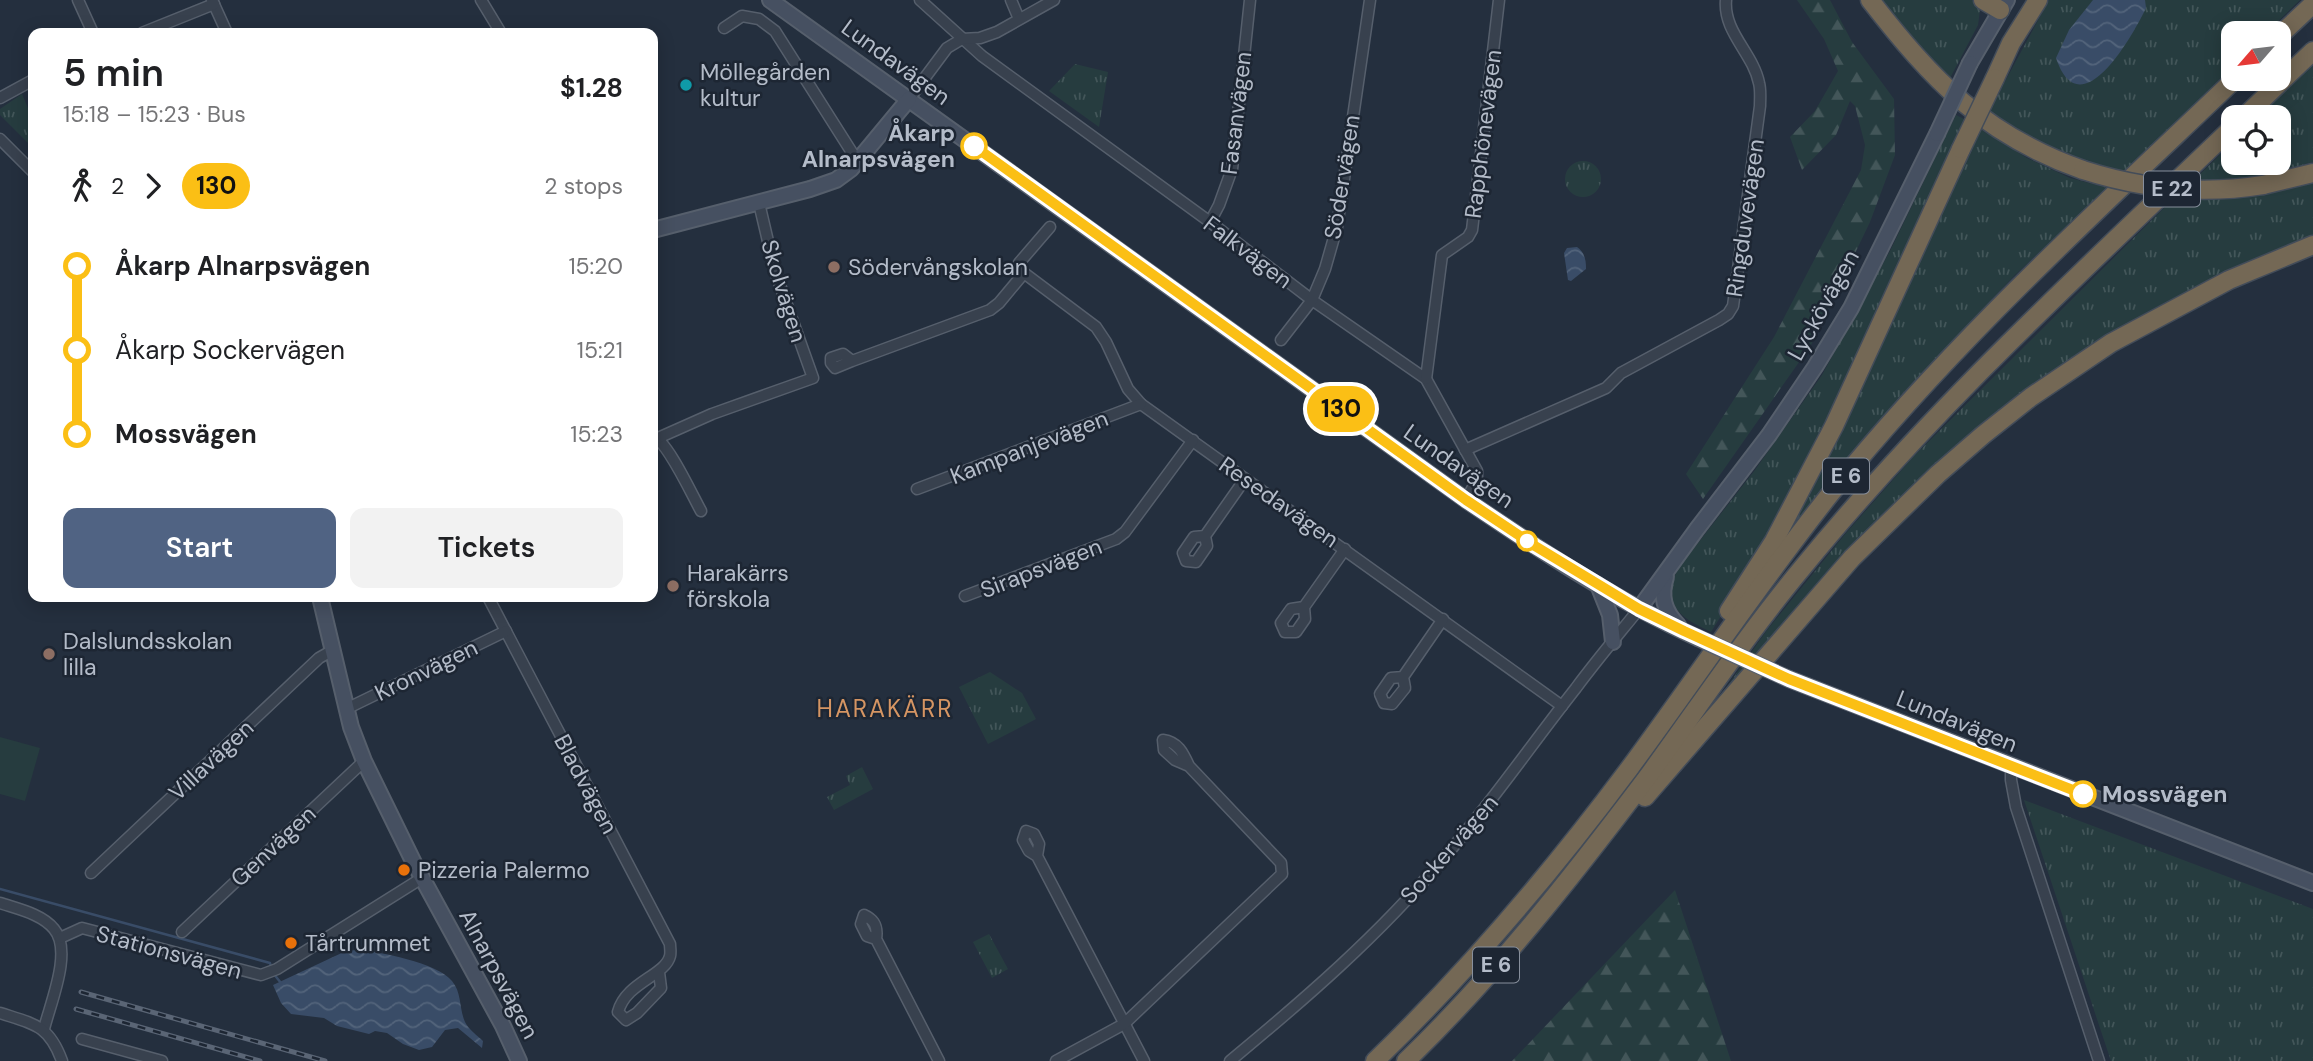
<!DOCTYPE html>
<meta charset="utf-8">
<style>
body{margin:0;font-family:"DM Sans",sans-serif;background:#f2f2f2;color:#202124;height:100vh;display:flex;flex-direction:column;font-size:26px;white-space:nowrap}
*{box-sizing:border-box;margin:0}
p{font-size:23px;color:#757577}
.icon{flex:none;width:38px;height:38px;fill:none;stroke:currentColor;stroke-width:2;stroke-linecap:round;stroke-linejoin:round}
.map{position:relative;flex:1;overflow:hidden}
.drawer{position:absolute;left:28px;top:28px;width:630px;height:574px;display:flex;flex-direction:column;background:#fff;border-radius:14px;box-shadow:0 4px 18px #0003}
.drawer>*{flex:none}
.badge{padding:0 14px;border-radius:23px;font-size:24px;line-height:46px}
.needle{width:46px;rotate:242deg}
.controls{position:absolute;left:2221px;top:21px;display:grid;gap:14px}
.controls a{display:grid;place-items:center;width:70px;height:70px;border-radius:14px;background:#fff;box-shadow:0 4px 18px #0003;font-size:35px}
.map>.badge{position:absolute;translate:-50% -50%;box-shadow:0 0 0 4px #fff}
.legs{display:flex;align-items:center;gap:10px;height:77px;padding:0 35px;font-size:23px}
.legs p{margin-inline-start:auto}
.headline{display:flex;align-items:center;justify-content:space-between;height:119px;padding:0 35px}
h1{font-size:38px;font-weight:600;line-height:52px}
.primary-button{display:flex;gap:14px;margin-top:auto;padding:14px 35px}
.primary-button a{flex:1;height:80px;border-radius:14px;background:#506383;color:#fff;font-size:28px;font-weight:600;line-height:80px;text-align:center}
.primary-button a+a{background:#f2f2f2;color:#202124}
ul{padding:0 35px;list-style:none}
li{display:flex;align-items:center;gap:24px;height:84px;font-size:26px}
li i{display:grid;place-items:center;width:10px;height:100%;margin:0 9px;background:currentColor}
li i::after{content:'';width:18px;height:18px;margin:-9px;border:5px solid;border-radius:50%;background:#fff}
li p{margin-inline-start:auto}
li:first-child i{background:linear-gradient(#0000 50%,currentColor 0)}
li:last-child i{background:linear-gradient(currentColor 50%,#0000 0)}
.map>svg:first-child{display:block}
</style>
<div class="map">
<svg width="2313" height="1061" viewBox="0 0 2313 1061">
<defs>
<pattern id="grass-tufts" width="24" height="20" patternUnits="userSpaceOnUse" patternTransform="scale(1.75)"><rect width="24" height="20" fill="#263c3f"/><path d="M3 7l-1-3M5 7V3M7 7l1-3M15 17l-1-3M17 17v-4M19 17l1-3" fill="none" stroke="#435659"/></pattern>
<pattern id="forest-firs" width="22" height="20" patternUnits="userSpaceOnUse" patternTransform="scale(1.75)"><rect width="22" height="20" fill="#263c3f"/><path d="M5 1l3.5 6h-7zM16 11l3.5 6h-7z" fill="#435659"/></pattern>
<pattern id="water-waves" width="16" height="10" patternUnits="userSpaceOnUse" patternTransform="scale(1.75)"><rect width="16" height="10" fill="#394c67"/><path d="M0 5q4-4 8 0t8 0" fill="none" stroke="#53647b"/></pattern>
</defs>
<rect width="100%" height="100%" fill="#242f3e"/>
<g fill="url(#grass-tufts)">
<polygon points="1880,0 1972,0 1980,10 1978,25 1949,80 1914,45"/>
<polygon points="2049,0 2300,0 2266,33 2233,33 2233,66 2126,171 2091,164 2048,150 1988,113"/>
<path d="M2313,63V162C2274,173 2236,183 2195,179L2233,142V163H2278V117H2258Z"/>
<polygon points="1075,64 1108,72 1099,127 1049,91"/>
<polygon points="22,94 33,120 33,148 0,115 0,109"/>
<path d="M1956,115L1964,119L1809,462L1771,536L1711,632C1680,617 1662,607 1677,570L1755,470L1822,375L1890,251Z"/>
<polygon points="1980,129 2027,158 2070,178 2108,188 2015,275 1901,395 1787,532"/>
<circle cx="1583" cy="179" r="18"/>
<path d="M2313,181V238L2223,273L2147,312L2043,379L1912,486L1827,573L1700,725L1767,630L1846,533L1914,456L2171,201C2219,198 2268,198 2313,181Z"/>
<polygon points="990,672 1022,693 1036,719 988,744 959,687"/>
<polygon points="862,767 873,789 834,810 827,797 850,785 846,776"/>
<polygon points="2024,800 2313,909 2313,1061 2111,1061"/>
<polygon points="989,934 1008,969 992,978 973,942"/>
</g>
<g fill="url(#forest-firs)">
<polygon points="1797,0 1830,0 1852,42 1894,99 1895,155 1870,222 1811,345 1703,499 1686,474 1774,337 1861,170 1865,145 1855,106 1850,101 1836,135 1802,170 1790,137 1815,111 1838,71 1824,39"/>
<polygon points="1675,890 1731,1061 1512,1061"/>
</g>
<polygon fill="#263c3f" points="0,737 40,748 25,801 0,794"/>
<g fill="url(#water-waves)">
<path d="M2093,0H2145L2146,8C2133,35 2080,130 2056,58L2069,30Z"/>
<path d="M1577,247C1585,253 1586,260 1586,269L1571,281L1568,280L1564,253L1567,248Z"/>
<path d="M356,950C378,951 438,963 452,981C462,993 459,1009 465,1022C468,1029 478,1036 483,1041L482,1048L458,1028L445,1030L432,1047L419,1050L403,1044L387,1033L375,1031L369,1034L337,1026L324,1018L291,1014L281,1003L273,985L346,951Z"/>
</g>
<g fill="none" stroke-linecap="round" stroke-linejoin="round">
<g stroke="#394c67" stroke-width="2.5">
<polyline points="0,889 270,963 271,967"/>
<polyline points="273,973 281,983"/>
</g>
<g stroke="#565f6c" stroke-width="13">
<g id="street">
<polyline points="78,0 93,33"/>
<polyline points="212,0 227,33"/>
<polyline points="481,0 501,33"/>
<polyline points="920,0 982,56 1210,222 1312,300 1426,379 1477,471 1477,480 1466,500"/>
<polyline points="1011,0 1019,19"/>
<polyline points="724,28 742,16 759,19 775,31 858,162"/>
<polyline points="142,33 214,4"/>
<polyline points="0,98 33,80"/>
<polyline points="909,99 947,48 962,39 980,38 997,32 1054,0"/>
<polyline points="0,139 33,172"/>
<polyline points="1210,222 1219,205 1232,169 1250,0"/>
<polyline points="1024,273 1019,263 1050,227"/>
<polyline points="1281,340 1312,300 1325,269 1337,227 1370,0"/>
<polyline points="852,361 835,368 831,363 831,358 843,354 852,361 990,310 999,303 1024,273 1096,327 1106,342 1128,389 1141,404 1562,706"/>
<polyline points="1426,379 1442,255 1468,237 1472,230 1499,0"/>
<path d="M653,436C668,442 692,495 701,511"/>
<polyline points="658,438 712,414 813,378 775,271 759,203"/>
<path d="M1465,450L1606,388L1621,373L1719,320L1728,314L1733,306L1760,106C1760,99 1761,90 1759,83C1753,53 1723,32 1726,0"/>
<polyline points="917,489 1141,404"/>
<polyline points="1205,536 1207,546 1196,562 1186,561 1183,553 1194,537 1205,536 1245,479"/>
<polyline points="965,596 1116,539 1125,532 1193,440"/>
<path d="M488,597L670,944C670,948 671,952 670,956C665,976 626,982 618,1012L626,1020L637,1013L661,988L659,972"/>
<polyline points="1304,607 1305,619 1296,632 1285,632 1281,623 1291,609 1304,607 1345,549"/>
<polyline points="1403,677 1405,688 1392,704 1384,703 1380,694 1391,678 1403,677 1443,619"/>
<polyline points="346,709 506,631"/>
<polyline points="2011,767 2011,780 2016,807 2099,1061"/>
<polyline points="1037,856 1039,844 1034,834 1026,831 1023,840 1029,851 1037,856 1144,1061"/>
<polyline points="91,873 319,658 333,650"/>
<path d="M0,903C18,909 42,914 54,929C73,951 50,1004 44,1029"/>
<polyline points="182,932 364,761"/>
<polyline points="60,938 82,928 261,975 277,969 422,878"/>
<path d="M876,939L867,936L861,924L864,915C875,920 878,927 876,939L939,1061"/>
<path d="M0,1013C34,1024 49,1025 62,1061"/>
<polyline points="82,1039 162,1061"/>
<path d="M1056,1061L1124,1024L1282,874L1281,863L1189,766C1183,753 1178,742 1163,740L1164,750L1175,760L1189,766"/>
<path d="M1230,1061C1305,999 1379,935 1442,860C1490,805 1531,745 1576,688C1596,661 1618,635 1639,609"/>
</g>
</g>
<g stroke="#565f6c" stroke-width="18">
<g id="secondary">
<path d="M770,0L1466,500C1540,550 1616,601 1698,638"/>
<polyline points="1970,63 2007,0"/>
<polyline points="653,230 810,189 836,180 851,169 909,99"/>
<path d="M1666,577C1660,596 1664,611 1678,625"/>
<polyline points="1598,585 1610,615 1613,642"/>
<polyline points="320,597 351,727 364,761 414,863 503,1026 519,1061"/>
<polyline points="1639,609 1697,529 1769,435 1815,367 1851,308 1937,134"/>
<polyline points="1789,679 2313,883"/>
</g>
</g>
<g stroke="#434c59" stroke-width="21">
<g id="highway">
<path d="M1870,0C1933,81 1984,135 2083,170"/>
<polyline points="1983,0 2000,10"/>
<polyline points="2278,37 2313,4"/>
<polyline points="1995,78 2011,43 2038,0"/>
<polyline points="2244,117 2313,51"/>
<polyline points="2263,185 2313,173"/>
<polyline points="1729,611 1774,541 1834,426 1961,149"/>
<polyline points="1645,797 1852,558 1938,474 1983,435 2031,397 2111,343 2229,280 2313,245"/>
<path d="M1375,1061C1468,971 1552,872 1629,769C1697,677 1760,582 1831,493C1952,343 2096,212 2235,79"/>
<path d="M1406,1061C1495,975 1572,877 1646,779C1698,708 1747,634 1803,567C1933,408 2085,269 2233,127"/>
</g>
</g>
<use href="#street" stroke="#38414e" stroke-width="10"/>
<use href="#secondary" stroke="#465061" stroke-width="14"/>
<use href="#highway" stroke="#746855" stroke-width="18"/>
<g stroke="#5a6575" stroke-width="5">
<g id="rail">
<polyline points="81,992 325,1061"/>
<polyline points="76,1009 260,1061"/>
</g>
</g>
<use href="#rail" stroke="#1d2633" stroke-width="2.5" stroke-dasharray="8" stroke-linecap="butt"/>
<g stroke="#565f6c" stroke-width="18" stroke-linecap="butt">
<g id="secondary-bridge">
<polyline points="1937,134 1970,63"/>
<polyline points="1698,638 1789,679"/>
</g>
</g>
<g stroke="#434c59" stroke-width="21" stroke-linecap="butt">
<g id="highway-bridge">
<polyline points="1961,149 1995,78"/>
<path d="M2083,170C2142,189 2202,195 2263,185"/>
</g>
</g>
<use href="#secondary-bridge" stroke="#465061" stroke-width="14"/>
<use href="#highway-bridge" stroke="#746855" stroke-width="18"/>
</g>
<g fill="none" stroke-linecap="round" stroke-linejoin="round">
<g stroke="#fff" stroke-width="16">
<polyline id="line-1" points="974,146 1466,500 1535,546 1639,609 1684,631 1789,679 2083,794"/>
</g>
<use href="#line-1" stroke="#fbbf15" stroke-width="10"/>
</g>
<circle fill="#0f9aa8" stroke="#1d2633" stroke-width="2.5" cx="686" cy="85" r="7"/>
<g fill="#fff" stroke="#fbbf15" stroke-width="3.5">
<circle cx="974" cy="146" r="12"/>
<circle cx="1527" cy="541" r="9"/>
<circle cx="2083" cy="794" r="12"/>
</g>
<g fill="#8d6e63" stroke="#1d2633" stroke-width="2.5">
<circle cx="834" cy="267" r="7"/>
<circle cx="673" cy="586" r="7"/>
<circle cx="49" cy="654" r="7"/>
</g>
<g fill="#e8710a" stroke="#1d2633" stroke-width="2.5">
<circle cx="404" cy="870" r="7"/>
<circle cx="291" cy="943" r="7"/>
</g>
<g text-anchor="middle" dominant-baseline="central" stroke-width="5" stroke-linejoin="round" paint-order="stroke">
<g fill="#1d2633" stroke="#878f9c" stroke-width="2">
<rect x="2144" y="171.5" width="56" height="35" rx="5"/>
<rect x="1823" y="458.5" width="46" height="35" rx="5"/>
<rect x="1473" y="947.5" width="46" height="35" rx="5"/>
</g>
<g font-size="21" font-weight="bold" fill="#b4bcc9">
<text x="2172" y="189">E 22</text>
<text x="1846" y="476">E 6</text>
<text x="1496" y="965">E 6</text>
</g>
<g font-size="23" fill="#b4bcc9" stroke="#1d2633">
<text transform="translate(896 62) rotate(36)">Lundavägen</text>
<text transform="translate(1236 113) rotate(-83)">Fasanvägen</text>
<text transform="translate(1483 134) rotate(-83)">Rapphönevägen</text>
<text transform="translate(1342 177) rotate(-81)">Södervägen</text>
<text transform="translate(1745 218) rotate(-82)">Ringduvevägen</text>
<text transform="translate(1248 252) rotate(37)">Falkvägen</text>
<text transform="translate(784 291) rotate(73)">Skolvägen</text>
<text transform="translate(1823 305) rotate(-61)">Lyckövägen</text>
<text transform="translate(1029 447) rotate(-21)">Kampanjevägen</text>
<text transform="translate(1459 466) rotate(35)">Lundavägen</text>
<text transform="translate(1279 502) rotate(35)">Resedavägen</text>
<text transform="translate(1041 568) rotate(-21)">Sirapsvägen</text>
<text transform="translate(426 670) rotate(-26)">Kronvägen</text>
<text transform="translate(1957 721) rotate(22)">Lundavägen</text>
<text transform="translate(211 760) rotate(-43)">Villavägen</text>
<text transform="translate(586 784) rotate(62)">Bladvägen</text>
<text transform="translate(273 846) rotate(-43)">Genvägen</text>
<text transform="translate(1449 849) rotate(-49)">Sockervägen</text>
<text transform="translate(169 952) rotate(15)">Stationsvägen</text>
<text transform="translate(499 974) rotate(62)">Alnarpsvägen</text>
</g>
<g font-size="23" fill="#b4bcc9" stroke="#1d2633" text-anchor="start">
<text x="700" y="72">Möllegården<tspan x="700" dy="26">kultur</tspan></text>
<text x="848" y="267">Södervångskolan</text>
<text x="687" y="573">Harakärrs<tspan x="687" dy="26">förskola</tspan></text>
<text x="63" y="641">Dalslundsskolan<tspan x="63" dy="26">lilla</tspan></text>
<text x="418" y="870">Pizzeria Palermo</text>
<text x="305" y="943">Tårtrummet</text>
</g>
<g font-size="23" font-weight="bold" fill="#b4bcc9" stroke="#1d2633" text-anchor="end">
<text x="955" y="133">Åkarp<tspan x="955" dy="26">Alnarpsvägen</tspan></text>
<text x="2102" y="794" text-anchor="start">Mossvägen</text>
</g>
<g font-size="24" letter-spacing="2" fill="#d59563" stroke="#1d2633">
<text x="885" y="708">HARAKÄRR</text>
</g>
</g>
</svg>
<div class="controls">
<a><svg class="needle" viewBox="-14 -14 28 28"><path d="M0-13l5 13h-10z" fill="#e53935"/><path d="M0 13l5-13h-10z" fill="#757577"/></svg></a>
<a><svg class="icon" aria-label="locate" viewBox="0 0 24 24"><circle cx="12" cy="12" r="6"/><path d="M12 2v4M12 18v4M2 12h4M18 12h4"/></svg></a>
</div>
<b class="badge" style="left:1341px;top:409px;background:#fbbf15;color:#111">130</b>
<section class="drawer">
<div class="headline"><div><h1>5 min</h1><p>15:18 – 15:23 · Bus</p></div><b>$1.28</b></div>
<div class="legs"><svg class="icon" aria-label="walk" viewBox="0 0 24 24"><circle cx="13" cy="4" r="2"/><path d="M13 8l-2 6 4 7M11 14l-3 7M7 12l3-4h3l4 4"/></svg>2<svg class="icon" aria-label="forward" viewBox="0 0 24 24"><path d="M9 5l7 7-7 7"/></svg><b class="badge" style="background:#fbbf15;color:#111">130</b><p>2 stops</p></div>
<ul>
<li><i style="color:#fbbf15"></i><b>Åkarp Alnarpsvägen</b><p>15:20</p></li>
<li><i style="color:#fbbf15"></i><span>Åkarp Sockervägen</span><p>15:21</p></li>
<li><i style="color:#fbbf15"></i><b>Mossvägen</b><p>15:23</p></li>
</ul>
<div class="primary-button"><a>Start</a><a>Tickets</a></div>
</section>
</div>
